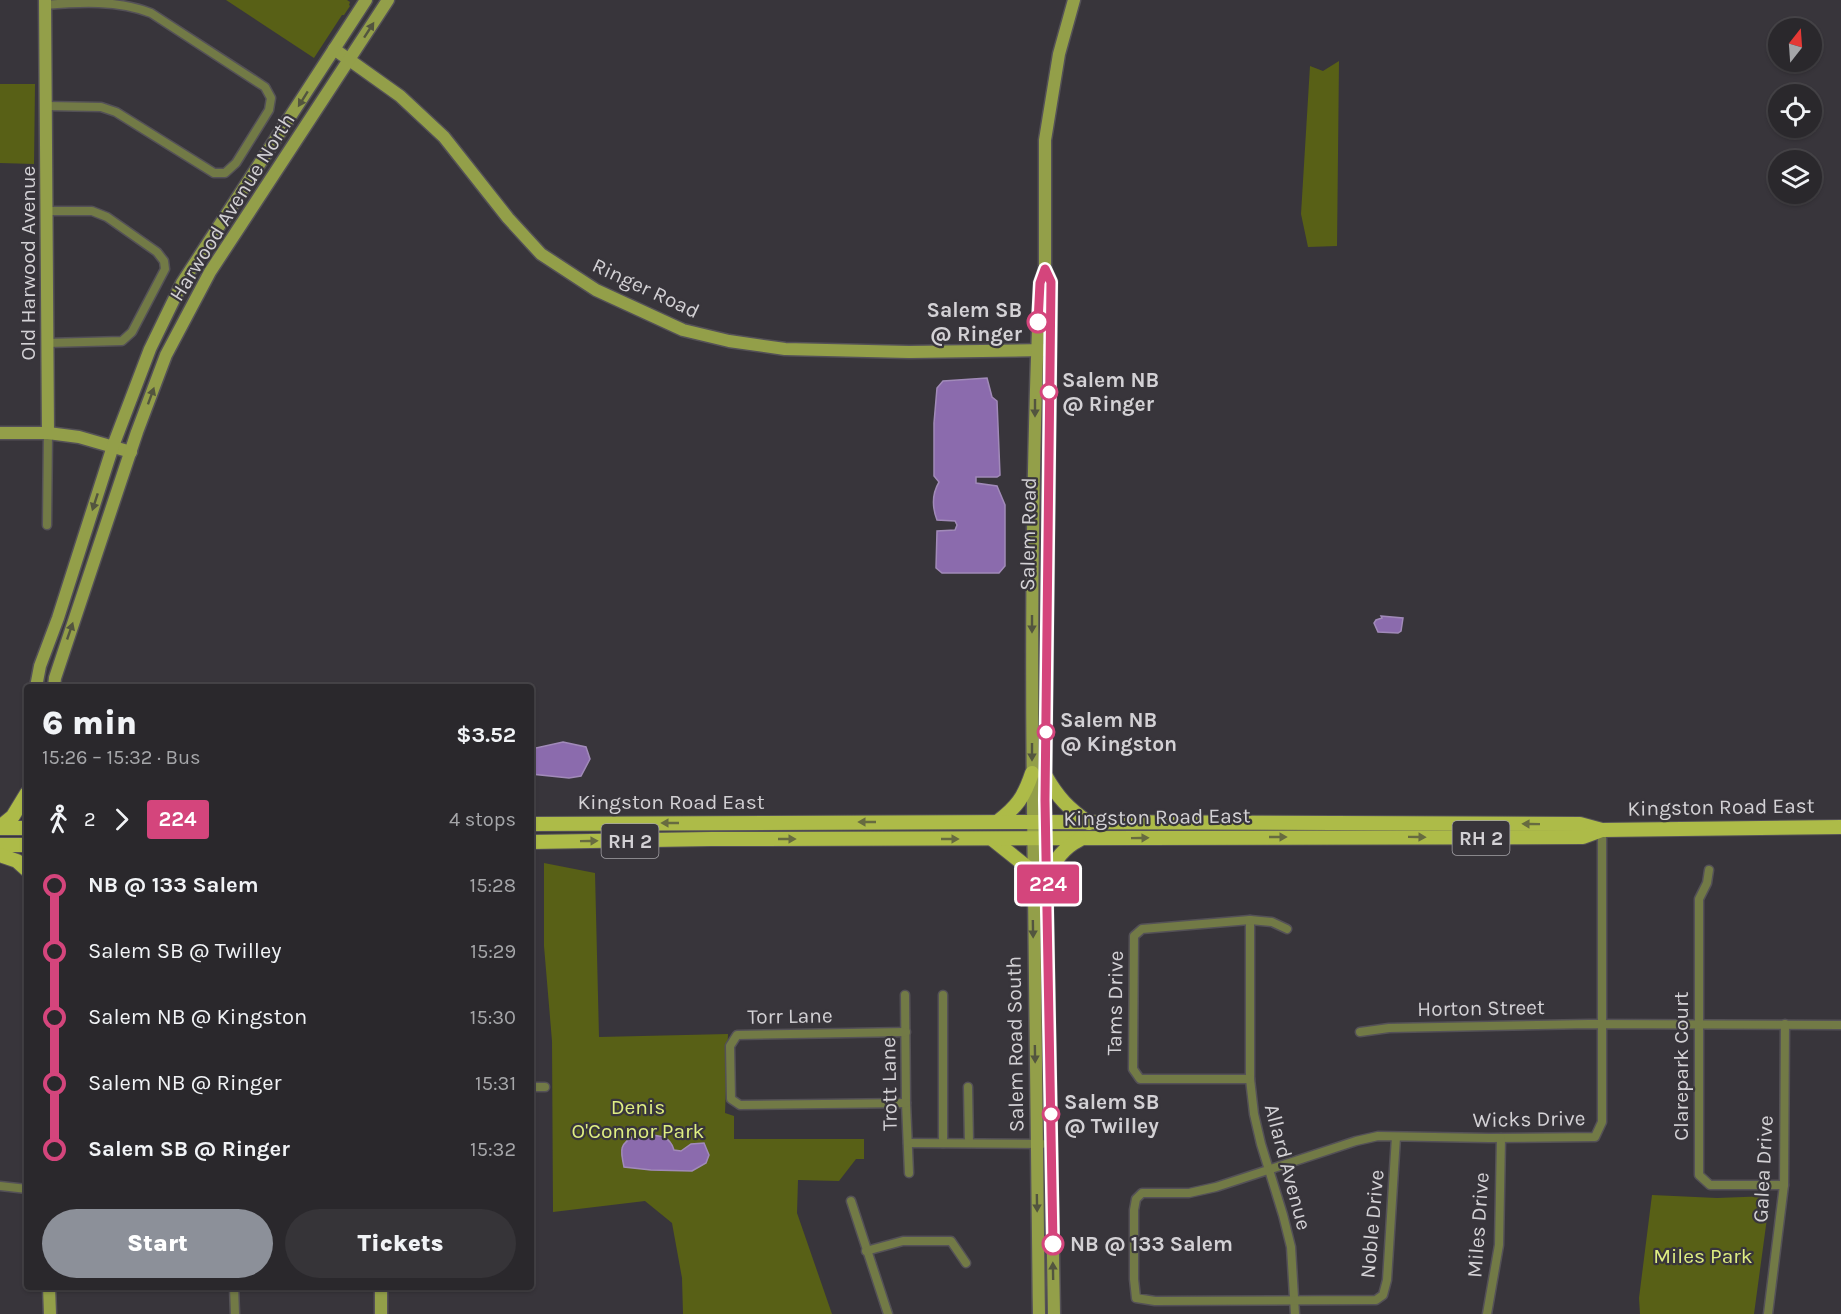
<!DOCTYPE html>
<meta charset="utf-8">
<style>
body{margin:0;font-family:Karla,sans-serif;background:#363438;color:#f1f3f6;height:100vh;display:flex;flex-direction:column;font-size:22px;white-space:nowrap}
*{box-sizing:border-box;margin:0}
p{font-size:20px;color:#a5a6a9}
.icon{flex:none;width:33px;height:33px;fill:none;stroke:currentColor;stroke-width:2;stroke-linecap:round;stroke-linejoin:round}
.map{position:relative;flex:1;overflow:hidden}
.details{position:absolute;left:24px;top:684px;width:510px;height:606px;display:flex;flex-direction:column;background:#2a282c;border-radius:6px;box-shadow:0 2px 4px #0004,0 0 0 2px #464448}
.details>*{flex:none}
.badge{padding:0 12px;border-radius:4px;font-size:21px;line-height:39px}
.needle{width:39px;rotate:17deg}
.fabs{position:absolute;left:1768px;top:18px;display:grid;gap:12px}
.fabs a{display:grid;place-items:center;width:54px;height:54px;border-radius:50%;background:#2a282c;box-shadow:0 2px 4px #0004,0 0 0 2px #464448;font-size:30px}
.map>.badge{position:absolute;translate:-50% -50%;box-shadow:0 0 0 3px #fff}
.legs{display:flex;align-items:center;gap:9px;height:66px;padding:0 18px;font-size:20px}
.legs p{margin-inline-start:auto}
.overview{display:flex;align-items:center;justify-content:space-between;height:102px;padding:0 18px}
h1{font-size:33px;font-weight:800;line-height:45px}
.action{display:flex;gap:12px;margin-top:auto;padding:12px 18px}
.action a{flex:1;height:69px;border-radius:36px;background:#8c9099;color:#fff;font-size:24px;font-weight:800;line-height:69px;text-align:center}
.action a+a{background:#363438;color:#f1f3f6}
ul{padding:0 18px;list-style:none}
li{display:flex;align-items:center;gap:21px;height:66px;font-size:22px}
li i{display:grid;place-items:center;width:9px;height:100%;margin:0 8px;background:currentColor}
li i::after{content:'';width:15px;height:15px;margin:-8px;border:4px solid;border-radius:50%;background:#2a282c}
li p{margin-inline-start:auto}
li:first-child i{background:linear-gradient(#0000 50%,currentColor 0)}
li:last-child i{background:linear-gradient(currentColor 50%,#0000 0)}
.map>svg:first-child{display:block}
</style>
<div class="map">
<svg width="1841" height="1314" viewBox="0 0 1841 1314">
<rect width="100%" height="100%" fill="#38353b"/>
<g fill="#586016">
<polygon points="226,0 347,0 350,2 349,5 350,6 344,15 342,15 314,58"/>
<polygon points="1339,61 1337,246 1308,247 1301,214 1310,66 1323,71"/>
<polygon points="0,84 35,84 34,164 0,163"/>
<polygon points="544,863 595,873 599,1037 728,1034 725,1113 734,1116 734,1139 864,1139 864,1159 856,1159 839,1181 798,1180 797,1213 832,1314 683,1314 682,1278 672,1223 645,1201 553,1212 552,1041 544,946"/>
<polygon points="1652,1195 1717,1198 1770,1196 1754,1314 1640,1314 1639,1298"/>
</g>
<g fill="#8b6bad" stroke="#a18ab9" stroke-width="1.5">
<path d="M987,378L992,397L997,401L1000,475L997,477H976V483L997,486L1005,505V566L999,573H942L936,568L937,531L955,530L957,525L955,521L937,520C932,507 932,494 939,482L934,476V423L937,388L943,381Z"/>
<polygon points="1381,616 1403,618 1401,631 1398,633 1378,632 1374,623 1376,620 1382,618"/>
<polygon points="563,742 586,747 590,759 581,776 569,778 531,774 531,749"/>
<path d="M637,1134C653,1136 669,1132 674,1150L681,1151L691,1144L704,1143L709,1155L706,1163L692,1171L651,1170L624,1167C620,1149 619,1144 637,1134Z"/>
</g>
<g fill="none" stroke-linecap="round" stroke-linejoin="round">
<g stroke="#545157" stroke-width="11">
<g id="street">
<path d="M45,5C80,2 118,0 151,13L265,87L271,98L269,110L236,163L225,173H214L116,112L101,107L47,106"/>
<polyline points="47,211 92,211 107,217 157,252 164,261 165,269 132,332 122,341 47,343"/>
<polyline points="47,525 48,433"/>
<polyline points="1709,870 1707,883 1699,899 1699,1175 1710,1185 1784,1185"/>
<polyline points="1250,920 1250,1079 1254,1114 1261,1144 1283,1215 1291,1247 1295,1314"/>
<polyline points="905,995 906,1103 909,1173"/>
<polyline points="943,995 943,1143"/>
<polyline points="1360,1032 1389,1028 1589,1024 1841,1025"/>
<polyline points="1250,1079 1140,1079 1133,1069 1134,936 1142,929 1250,920 1272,922 1287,929"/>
<polyline points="531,1087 545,1087"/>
<polyline points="968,1087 969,1143"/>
<polyline points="906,1103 740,1105 731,1099 730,1046 737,1035 906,1032"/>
<polyline points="1396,1137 1387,1280 1383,1295 1376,1300 1155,1301 1136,1298 1134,1279 1134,1210 1136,1199 1142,1193 1189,1193 1216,1187 1356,1141 1378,1136 1489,1138 1595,1137 1602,1122 1602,830"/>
<polyline points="908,1143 1042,1144"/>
<polyline points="0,1186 27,1189"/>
<polyline points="851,1201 888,1314"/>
<polyline points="866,1251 903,1241 951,1241 966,1263"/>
<polyline points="234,1287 235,1314"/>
<polyline points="1487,1314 1499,1245 1501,1138"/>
<polyline points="1768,1314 1784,1185 1785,1024"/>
</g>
</g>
<g stroke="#545157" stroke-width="15">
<g id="secondary">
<polyline points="45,0 48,433"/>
<polyline points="334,49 400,96 444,137 508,218 541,254 596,290 683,330 729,341 785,349 909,352 1045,350"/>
<polyline points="1045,269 1051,282 1045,800 1054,1314"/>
<polyline points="0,433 48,433 79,437 131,452"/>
<polyline points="36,687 40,666 58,618 113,446 150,349 182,283 366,0"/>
<polyline points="54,687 55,678 137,432 166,355 210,272 388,0"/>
<polyline points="49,1287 50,1314"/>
<polyline points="381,1287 381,1314"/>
<path d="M1039,1314C1036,1145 1035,976 1033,806C1031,632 1032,458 1040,283L1045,269V140L1059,54L1074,0"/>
</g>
</g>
<g stroke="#545157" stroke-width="16">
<g id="primary">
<path d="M1045,775C1058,798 1068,808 1089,823"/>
<path d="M997,822C1017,807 1024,797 1032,773"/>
<polyline points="531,824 1033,822 1580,824 1602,830 1841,827"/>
<polyline points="0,827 13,816 27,793"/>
<polyline points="0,828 27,828"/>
<polyline points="992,839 1032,871"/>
<polyline points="531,842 711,839 1583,837 1602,830"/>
<polyline points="0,845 27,845"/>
<polyline points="0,855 17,861 27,870"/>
<path d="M1047,875C1056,860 1063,848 1079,840"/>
</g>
</g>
<use href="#street" stroke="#727a46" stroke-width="8"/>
<use href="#secondary" stroke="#939f49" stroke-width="12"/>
<use href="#primary" stroke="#adbb48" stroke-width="14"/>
</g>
<defs><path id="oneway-solid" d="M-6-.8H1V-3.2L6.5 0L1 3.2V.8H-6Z" transform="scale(1.5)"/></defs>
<g fill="#53553f">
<use href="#oneway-solid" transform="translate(369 30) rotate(-57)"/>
<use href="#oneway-solid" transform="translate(303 99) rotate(122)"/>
<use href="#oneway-solid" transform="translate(151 396) rotate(-70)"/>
<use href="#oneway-solid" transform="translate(1035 408) rotate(90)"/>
<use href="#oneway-solid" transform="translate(95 502) rotate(108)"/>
<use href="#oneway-solid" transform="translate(1032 624) rotate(90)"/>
<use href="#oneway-solid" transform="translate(70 631) rotate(-71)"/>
<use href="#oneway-solid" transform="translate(1032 752) rotate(90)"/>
<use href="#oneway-solid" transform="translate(1033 929) rotate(89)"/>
<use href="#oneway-solid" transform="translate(1035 1054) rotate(89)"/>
<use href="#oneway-solid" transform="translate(1037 1203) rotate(89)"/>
<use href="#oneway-solid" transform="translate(1053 1271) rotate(-91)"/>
</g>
<g fill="#676b40">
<use href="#oneway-solid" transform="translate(867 822) rotate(180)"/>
<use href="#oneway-solid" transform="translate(670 823) rotate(180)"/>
<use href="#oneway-solid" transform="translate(1531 824) rotate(-179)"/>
<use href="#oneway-solid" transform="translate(1278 837)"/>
<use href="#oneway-solid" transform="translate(1417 837) rotate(1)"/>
<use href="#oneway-solid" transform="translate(1140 838) rotate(-1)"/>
<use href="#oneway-solid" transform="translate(787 839)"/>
<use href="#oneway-solid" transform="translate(950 839)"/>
<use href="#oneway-solid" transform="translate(589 841) rotate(-1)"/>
</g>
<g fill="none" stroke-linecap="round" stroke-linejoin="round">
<g stroke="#fff" stroke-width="14">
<polyline id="line-1" points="1038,322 1040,283 1045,269 1051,282 1045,800 1053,1244"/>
</g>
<use href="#line-1" stroke="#d4457c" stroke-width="9"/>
</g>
<g fill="#fff" stroke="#d4457c" stroke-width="3">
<circle cx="1038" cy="322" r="10"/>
<circle cx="1049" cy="392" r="8"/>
<circle cx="1046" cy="732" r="8"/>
<circle cx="1051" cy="1114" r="8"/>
<circle cx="1053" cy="1244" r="10"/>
</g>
<g text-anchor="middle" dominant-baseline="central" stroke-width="4.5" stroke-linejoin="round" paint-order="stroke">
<g fill="#38353b" stroke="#a4a2a7" stroke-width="1.5">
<rect x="1452.5" y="821" width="57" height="34" rx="4.5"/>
<rect x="601.5" y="824" width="57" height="34" rx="4.5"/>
</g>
<g font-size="20" font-weight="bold" fill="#d3d1d5">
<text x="1481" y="838">RH 2</text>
<text x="630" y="841">RH 2</text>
</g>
<g font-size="21" fill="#d3d1d5" stroke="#38353b">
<text transform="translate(232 207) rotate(-58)">Harwood Avenue North</text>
<text transform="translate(28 263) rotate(-90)">Old Harwood Avenue</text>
<text transform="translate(646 288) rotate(25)">Ringer Road</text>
<text transform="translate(1028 534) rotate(-89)">Salem Road</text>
<text x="671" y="802">Kingston Road East</text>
<text transform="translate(1721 807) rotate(-1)">Kingston Road East</text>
<text transform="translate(1157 817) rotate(-1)">Kingston Road East</text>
<text transform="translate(1115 1003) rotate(-89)">Tams Drive</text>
<text transform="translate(1481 1008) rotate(-1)">Horton Street</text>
<text transform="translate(790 1016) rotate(-1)">Torr Lane</text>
<text transform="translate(1015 1044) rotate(-91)">Salem Road South</text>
<text transform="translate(1681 1066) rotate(-90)">Clarepark Court</text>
<text transform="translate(889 1084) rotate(-91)">Trott Lane</text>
<text transform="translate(1529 1119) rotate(-1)">Wicks Drive</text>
<text transform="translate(1288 1167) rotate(75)">Allard Avenue</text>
<text transform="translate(1763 1169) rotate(-87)">Galea Drive</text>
<text transform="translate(1372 1224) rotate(-85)">Noble Drive</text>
<text transform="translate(1478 1225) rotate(-86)">Miles Drive</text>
</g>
<g font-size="21" font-weight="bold" fill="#d3d1d5" stroke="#38353b" text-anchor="start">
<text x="1022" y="310" text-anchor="end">Salem SB<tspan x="1022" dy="24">@ Ringer</tspan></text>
<text x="1062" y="380">Salem NB<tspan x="1062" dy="24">@ Ringer</tspan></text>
<text x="1060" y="720">Salem NB<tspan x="1060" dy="24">@ Kingston</tspan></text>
<text x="1064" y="1102">Salem SB<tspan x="1064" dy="24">@ Twilley</tspan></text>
<text x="1070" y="1244">NB @ 133 Salem</text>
</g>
<g font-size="21" fill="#dfee82" stroke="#38353b">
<text x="638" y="1107">Denis<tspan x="638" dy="24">O'Connor Park</tspan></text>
<text x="1703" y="1256">Miles Park</text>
</g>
</g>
</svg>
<div class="fabs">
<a><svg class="needle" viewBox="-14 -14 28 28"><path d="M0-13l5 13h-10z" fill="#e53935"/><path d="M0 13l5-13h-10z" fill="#a5a6a9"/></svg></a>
<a><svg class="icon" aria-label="locate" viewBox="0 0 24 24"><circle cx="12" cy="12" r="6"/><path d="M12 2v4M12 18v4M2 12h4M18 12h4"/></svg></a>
<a><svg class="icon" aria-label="layers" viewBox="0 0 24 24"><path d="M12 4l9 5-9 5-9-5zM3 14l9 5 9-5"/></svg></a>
</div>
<b class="badge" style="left:1048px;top:884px;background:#d4457c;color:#fff">224</b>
<section class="details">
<div class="overview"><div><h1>6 min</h1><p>15:26 – 15:32 · Bus</p></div><b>$3.52</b></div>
<div class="legs"><svg class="icon" aria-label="walk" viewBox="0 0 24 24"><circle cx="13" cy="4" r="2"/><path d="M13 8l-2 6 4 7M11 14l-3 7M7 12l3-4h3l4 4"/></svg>2<svg class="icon" aria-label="forward" viewBox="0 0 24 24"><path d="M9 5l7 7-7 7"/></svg><b class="badge" style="background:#d4457c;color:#fff">224</b><p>4 stops</p></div>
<ul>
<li><i style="color:#d4457c"></i><b>NB @ 133 Salem</b><p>15:28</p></li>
<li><i style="color:#d4457c"></i><span>Salem SB @ Twilley</span><p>15:29</p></li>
<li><i style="color:#d4457c"></i><span>Salem NB @ Kingston</span><p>15:30</p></li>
<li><i style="color:#d4457c"></i><span>Salem NB @ Ringer</span><p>15:31</p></li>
<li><i style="color:#d4457c"></i><b>Salem SB @ Ringer</b><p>15:32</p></li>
</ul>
<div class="action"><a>Start</a><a>Tickets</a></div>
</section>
</div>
